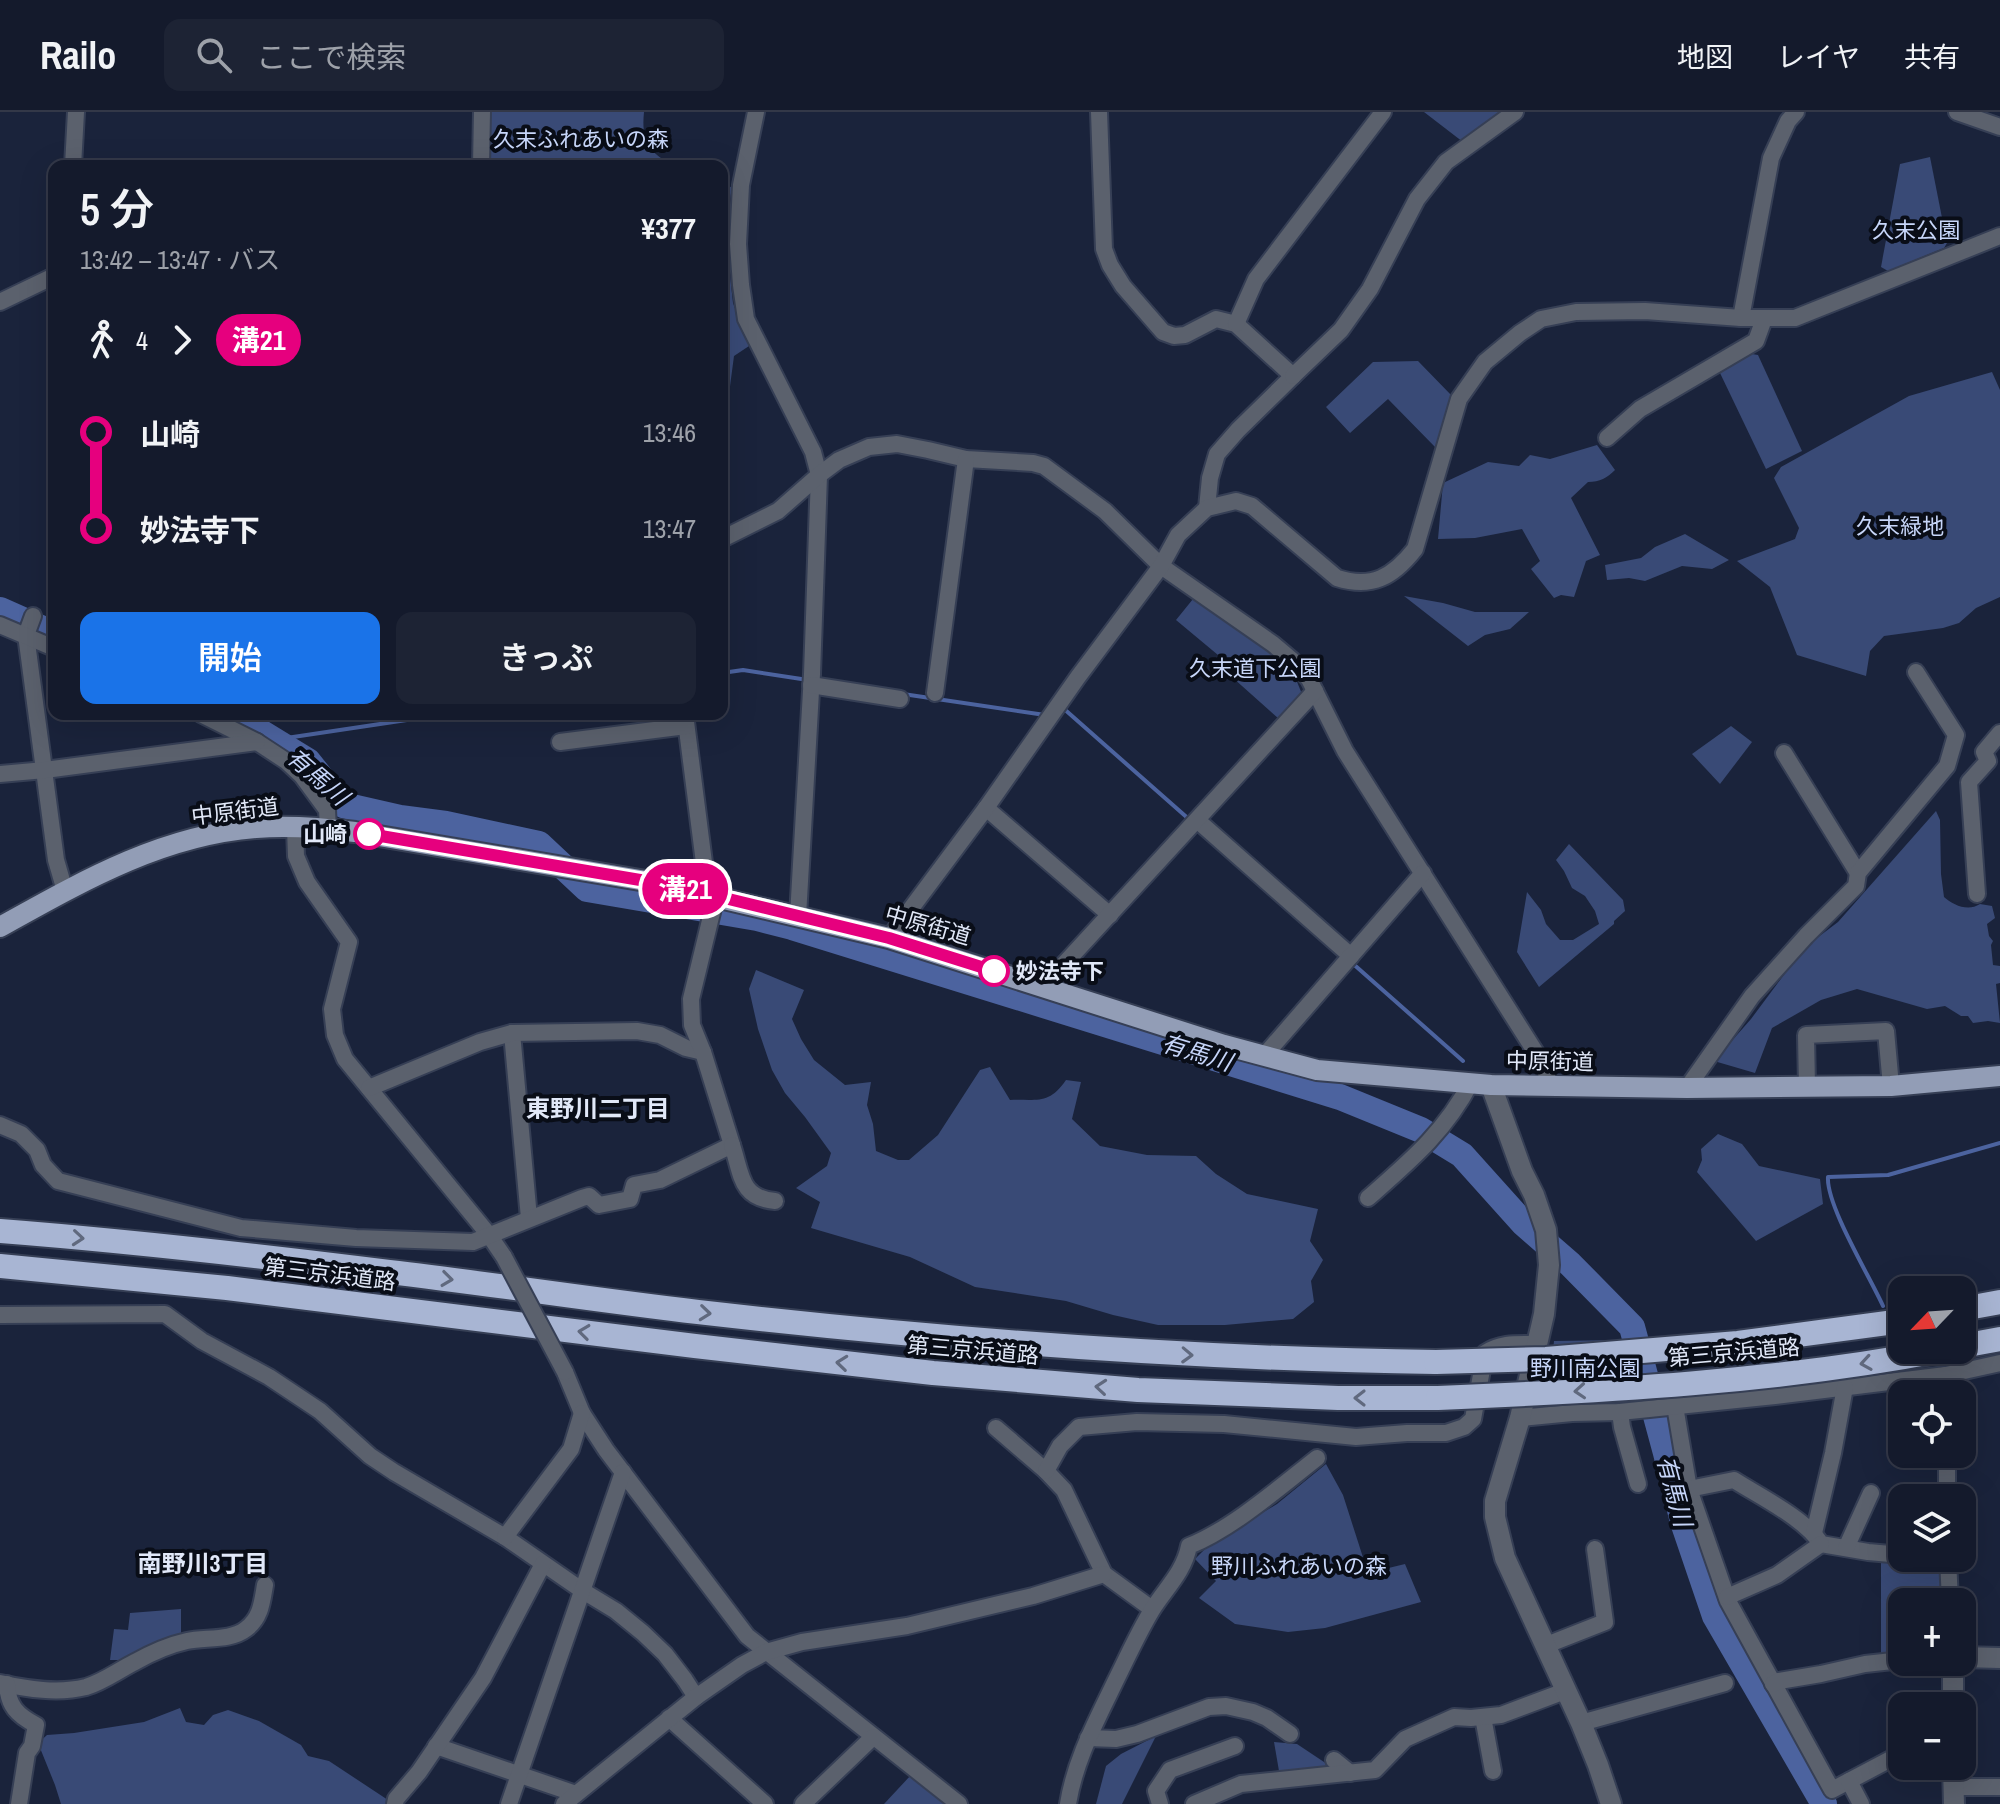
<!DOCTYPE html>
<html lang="ja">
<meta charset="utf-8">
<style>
body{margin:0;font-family:"Archivo Narrow","Noto Sans JP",sans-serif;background:#1d2334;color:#f1f3f6;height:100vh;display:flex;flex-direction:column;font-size:30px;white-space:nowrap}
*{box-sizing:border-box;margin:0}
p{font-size:26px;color:#9da1a9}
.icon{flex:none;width:44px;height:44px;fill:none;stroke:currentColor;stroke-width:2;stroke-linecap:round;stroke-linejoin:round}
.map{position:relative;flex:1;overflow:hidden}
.side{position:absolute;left:48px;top:48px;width:680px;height:560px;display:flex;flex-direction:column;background:#141a2c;border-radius:16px;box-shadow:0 8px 32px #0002,0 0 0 2px #333848}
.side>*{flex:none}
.badge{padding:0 16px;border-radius:26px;font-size:28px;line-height:52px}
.needle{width:52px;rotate:245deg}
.fabs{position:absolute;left:1888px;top:1164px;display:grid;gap:16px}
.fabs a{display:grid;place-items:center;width:88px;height:88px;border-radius:16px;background:#141a2c;box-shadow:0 8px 32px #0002,0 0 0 2px #333848;font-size:40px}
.map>.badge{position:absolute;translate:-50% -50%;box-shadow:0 0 0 4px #fff}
.legs{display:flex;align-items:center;gap:12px;height:88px;padding:0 32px;font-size:26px}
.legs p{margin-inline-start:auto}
.summary{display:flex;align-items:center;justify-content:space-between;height:136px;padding:0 32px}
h1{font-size:44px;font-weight:600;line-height:60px}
.action{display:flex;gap:16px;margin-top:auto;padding:16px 32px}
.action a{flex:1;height:92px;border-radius:16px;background:#1a73e8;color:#fff;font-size:32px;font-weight:600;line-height:92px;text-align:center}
.action a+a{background:#1d2334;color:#f1f3f6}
ul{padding:0 32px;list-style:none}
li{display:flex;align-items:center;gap:28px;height:96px;font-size:30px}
li i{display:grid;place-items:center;width:12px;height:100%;margin:0 10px;background:currentColor}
li i::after{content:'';width:20px;height:20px;margin:-10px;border:6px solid;border-radius:50%;background:#141a2c}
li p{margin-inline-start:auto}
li:first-child i{background:linear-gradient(#0000 50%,currentColor 0)}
li:last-child i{background:linear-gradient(currentColor 50%,#0000 0)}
header{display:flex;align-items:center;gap:48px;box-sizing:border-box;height:112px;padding:0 40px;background:#141a2c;border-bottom:2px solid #333848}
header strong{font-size:38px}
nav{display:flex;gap:44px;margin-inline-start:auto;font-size:28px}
.search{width:560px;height:72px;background:#1d2334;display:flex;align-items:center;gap:20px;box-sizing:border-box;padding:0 28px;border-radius:16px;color:#9da1a9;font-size:30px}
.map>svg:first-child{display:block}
</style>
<header>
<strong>Railo</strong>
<div class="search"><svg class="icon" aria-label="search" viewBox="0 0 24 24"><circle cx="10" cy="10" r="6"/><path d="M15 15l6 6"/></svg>ここで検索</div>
<nav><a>地図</a><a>レイヤ</a><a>共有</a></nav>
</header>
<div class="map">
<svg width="2000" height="1692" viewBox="0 0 2000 1692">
<rect width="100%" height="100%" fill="#1a233b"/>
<g fill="#394a76">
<path d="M487,0H644C641,30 649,42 676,54H487Z"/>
<polygon points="1424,0 1506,0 1463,30"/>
<polygon points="1930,45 1947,131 1944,136 1888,159 1881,155 1900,52"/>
<polygon points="732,74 727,109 727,135 733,191 749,234 734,244 722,335 722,80"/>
<polygon points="1752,242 1758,243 1802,339 1766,357 1720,261"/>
<polygon points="1418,249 1452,284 1436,336 1388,287 1350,321 1326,295 1373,250"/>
<polygon points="1992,260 2000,278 2000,485 1976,496 1959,511 1943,516 1884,524 1870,539 1866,564 1797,543 1770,475 1737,449 1795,427 1799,416 1774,366 1781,355 1909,284"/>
<path d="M1597,333L1615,358C1607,366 1600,370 1588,370L1571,386L1600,443L1586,449L1574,485L1561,483L1554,486L1531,457L1540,449L1522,417L1475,426L1438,427L1443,371L1488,350L1519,354L1530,343L1550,347Z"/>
<polygon points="1685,422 1729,448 1712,457 1682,454 1645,469 1629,466 1607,468 1605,453 1641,446 1655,435"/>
<polygon points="1404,484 1443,491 1475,500 1529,500 1510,517 1485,523 1468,534"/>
<polygon points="1193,487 1274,542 1293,560 1302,582 1279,607 1214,549 1218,543 1176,508"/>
<polygon points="1731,614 1752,630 1720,672 1692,642"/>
<path d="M1936,699L1940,708L1941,762L1944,785C1953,793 1968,800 1980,792L1992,794L1995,806L1987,812L1989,824L1993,829L1991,833L1993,853L2000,854V871L1996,872L2000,911L1988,909L1973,911L1968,904H1961L1945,894L1927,897L1857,877L1821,888L1772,916L1755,961L1714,949L1751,907L1789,856L1809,832L1838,810Z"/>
<polygon points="1569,732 1623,788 1625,799 1614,809 1614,812 1539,875 1517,840 1527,780 1541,798 1546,812 1560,828 1573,828 1599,812 1595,799 1585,784 1572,776 1564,759 1556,748"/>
<path d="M756,858L804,878L792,907L801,927L814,948L845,973L871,970L867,993L873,1012L876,1039L898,1048H909L938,1023L980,958L990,955L1010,988C1037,987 1049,993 1066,968L1081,970L1072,1007L1100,1034L1147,1043L1196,1044L1216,1062L1247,1082L1318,1097L1310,1129L1323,1148L1311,1169L1314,1190L1293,1207L1225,1213H1158L1113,1203L1066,1189L975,1175L910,1145L811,1116L820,1090L796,1076L827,1054L831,1041L805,1005L785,981L772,958L758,917L749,877Z"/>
<polygon points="1718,1022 1742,1032 1759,1054 1820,1067 1823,1092 1756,1129 1697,1060 1702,1048 1701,1037"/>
<polygon points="1620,1228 1629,1280 1548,1286 1554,1229"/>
<polygon points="1326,1352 1343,1383 1368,1461 1405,1452 1421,1490 1325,1516 1288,1520 1235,1512 1199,1486 1216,1469 1195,1447 1211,1431 1277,1392"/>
<polygon points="1881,1448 1942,1455 1943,1490 1902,1490 1902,1543 1881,1545"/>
<polygon points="181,1497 181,1523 142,1536 121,1548 110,1548 114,1517 128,1518 130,1501"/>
<polygon points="180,1596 186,1610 204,1613 213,1603 228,1598 259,1609 301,1633 308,1644 329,1649 388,1688 389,1692 61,1692 55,1673 38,1631 47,1623 74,1621 144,1610"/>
<polygon points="1156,1624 1122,1692 1096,1692 1106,1654 1121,1642"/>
<polygon points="1274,1630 1297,1632 1330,1654 1279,1659"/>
<polygon points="911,1663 946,1692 884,1692"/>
</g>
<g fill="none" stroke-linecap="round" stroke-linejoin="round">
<g stroke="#4c639f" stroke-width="4">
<polyline points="722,561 743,558 808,568"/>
<polyline points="903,582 1045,603"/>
<polyline points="1063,596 1191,709"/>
<polyline points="273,628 447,602"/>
<polyline points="1351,850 1463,949"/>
<path d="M1883,1194C1870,1165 1826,1093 1828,1065L1888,1063L2000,1031"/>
</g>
<g stroke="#4c639f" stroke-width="26">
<polyline points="0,498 54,522"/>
<polyline points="231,602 308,649 343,693 400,706 446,712 539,732 587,777 757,806 792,815 1340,985 1421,1018 1462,1043 1524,1112 1570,1152 1632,1215 1666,1341 1683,1410 1715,1504 1824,1692"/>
</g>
<g stroke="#363f55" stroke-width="20">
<g id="minor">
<polyline points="756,0 741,73 738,132 741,173 746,207 813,340 819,363 812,562 798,804"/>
<polyline points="1099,0 1104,137 1110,153 1123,174 1163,220 1174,224 1185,223 1216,207 1236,212 1293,264 1238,318 1217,342 1210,366 1207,396"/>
<polyline points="1957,0 2000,15"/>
<polyline points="73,54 76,0"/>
<polyline points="481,54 482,0"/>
<polyline points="0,190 54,164"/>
<polyline points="1741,206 1771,46 1788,9 1796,0"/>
<polyline points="1236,212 1256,167 1383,0"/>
<polyline points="1293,264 1341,218 1370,177 1417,87 1446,50 1515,0"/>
<polyline points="1607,326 1640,297 1756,229 1764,207"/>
<polyline points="722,427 778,399 819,363 839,348 869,335 897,332 928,338 966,347 1033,351 1044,354 1105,399 1161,454 1273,532 1292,548 1309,567 1345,639 1543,952 1550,973"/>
<polyline points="33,504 26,523 56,748 65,779"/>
<polyline points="0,513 54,536"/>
<polyline points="811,573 900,587"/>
<polyline points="935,581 966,347"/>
<polyline points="201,602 257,630 286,649 302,664 327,698 328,717"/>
<polyline points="685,602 708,782"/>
<polyline points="560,630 686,614"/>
<polyline points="1784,641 1858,761"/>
<polyline points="0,662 45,658 257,630"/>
<polyline points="986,696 1110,803"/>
<polyline points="1197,708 1351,844"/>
<polyline points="295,716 296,744 307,770 349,830 332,897 335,923 345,947 489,1123 504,1145"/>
<polyline points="1977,782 1969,670 1988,649 1984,640 2000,621"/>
<path d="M889,826L986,696L1078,565L1161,454L1178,423L1207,396L1236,389L1252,394L1337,466C1372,477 1393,465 1415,437L1459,287L1485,250L1520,221L1541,207L1576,200L1645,199L1741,206H1795L2000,124"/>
<polyline points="1043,875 1315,579"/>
<polyline points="512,921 529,1106"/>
<polyline points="1264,944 1423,761"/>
<polyline points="1807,975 1806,923 1886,919 1891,974"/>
<polyline points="369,976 480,930 512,921 637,919 660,923 686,936 703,940"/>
<polyline points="1687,976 1752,884 1806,824 1856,774 1858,761 1947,654 1956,623 1916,560"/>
<polyline points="0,1013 21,1022 37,1038 43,1053 58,1069 241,1116 356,1126 473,1130 582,1086 589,1084 599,1093 630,1087 634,1073 660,1068 732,1033 703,940 692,913 691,887 716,784"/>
<path d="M732,1033C742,1063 740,1086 775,1089"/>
<path d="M1368,1086C1410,1049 1445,1020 1471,970"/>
<polyline points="0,1203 165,1202 202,1229 269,1265 320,1299 370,1344 394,1360 505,1425 583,1479 616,1499 643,1521 665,1542 685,1568 696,1585"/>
<polyline points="565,1260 582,1301 606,1338 747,1524 959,1692"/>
<polyline points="1946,1263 1946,1282"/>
<polyline points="1675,1294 1689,1377 1728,1489 1832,1678 1902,1641"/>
<polyline points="1620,1300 1622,1315 1638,1372"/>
<polyline points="1520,1306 1572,1301 1620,1300 1775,1284 1946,1263 2000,1251"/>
<polyline points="996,1316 1046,1359 1064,1378 1104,1462 1152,1497"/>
<polyline points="1947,1342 1947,1386"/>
<path d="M1046,1359L1060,1334L1079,1315L1137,1310L1224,1312L1356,1325L1407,1321H1446L1464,1315L1473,1307L1485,1241C1501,1230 1518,1232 1537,1232"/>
<path d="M1689,1377L1734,1368C1759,1384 1806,1407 1821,1432L1868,1440L1902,1443"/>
<polyline points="1814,1421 1833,1341 1845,1275"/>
<polyline points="505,1425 571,1337 582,1301"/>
<polyline points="1846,1436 1871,1381"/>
<polyline points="1948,1446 1950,1490"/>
<polyline points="1727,1485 1777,1463 1821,1432"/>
<polyline points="1544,1534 1605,1510 1595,1437"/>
<path d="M0,1571C27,1577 58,1582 86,1575C103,1570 119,1558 135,1550C151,1541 169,1533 187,1529C205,1525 231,1529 246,1517C261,1506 262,1490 265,1473"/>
<path d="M7,1572C8,1594 17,1603 36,1613L32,1634L27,1641L19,1692"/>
<polyline points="1773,1572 1779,1569 1821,1562 1865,1552 1902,1548"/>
<polyline points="1483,1605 1493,1659"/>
<polyline points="669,1606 765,1692"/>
<polyline points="1581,1611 1725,1571"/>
<polyline points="1088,1626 1116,1627 1137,1622 1209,1595 1226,1594 1253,1600 1267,1606 1290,1622"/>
<polyline points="436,1634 576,1682"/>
<polyline points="1334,1648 1350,1661"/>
<polyline points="1849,1669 1861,1692"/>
<polyline points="1954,1675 2000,1675"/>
<polyline points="395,1692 396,1687 419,1660 483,1566 543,1452"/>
<polyline points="509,1692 623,1360"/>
<polyline points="564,1692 696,1585 742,1553 766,1540 802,1530 907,1514 1033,1484 1104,1462"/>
<polyline points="803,1692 873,1625"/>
<path d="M1068,1692C1075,1648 1096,1610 1115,1570C1127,1546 1138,1521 1152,1498C1165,1477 1184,1460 1189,1434C1232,1417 1280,1375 1317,1346"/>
<polyline points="1160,1692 1156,1679 1170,1658 1235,1634"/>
<polyline points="1194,1692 1241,1672 1375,1658 1405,1627 1454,1605 1471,1606 1501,1603 1565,1579"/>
</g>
</g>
<g stroke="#363f55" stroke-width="24">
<g id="tertiary">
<polyline points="1491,973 1522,1059 1534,1083 1546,1118 1549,1153 1544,1202 1520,1306 1495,1389 1495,1405 1505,1446 1581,1611 1598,1653 1611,1692"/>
<polyline points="1962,1545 2000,1546"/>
<polyline points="1953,1594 1953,1550"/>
<polyline points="1953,1654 1954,1692"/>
</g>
</g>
<g stroke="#363f55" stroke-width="24">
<path id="primary" d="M0,815C81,770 162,723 256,716C289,713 323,716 355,720L652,770L889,826L1224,933L1317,958L1491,973L1687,976L1891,974L2000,964"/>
</g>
<g stroke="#363f55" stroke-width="28">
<g id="motorway">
<path d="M0,1119C130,1129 260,1144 389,1160C492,1172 595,1188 698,1200C943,1228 1189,1247 1436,1250"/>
<polyline points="0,1154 227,1176 695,1234 933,1261 1138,1278 1338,1286 1438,1286"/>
<polyline points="1962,1197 2000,1190"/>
<polyline points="1962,1234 2000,1227"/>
</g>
</g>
<use href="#minor" stroke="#5b616d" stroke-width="16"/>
<use href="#tertiary" stroke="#5b616d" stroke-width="20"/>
<use href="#primary" stroke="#929db6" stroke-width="20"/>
<use href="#motorway" stroke="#a8b5d3" stroke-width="24"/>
<g stroke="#363f55" stroke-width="20" stroke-linecap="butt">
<polyline id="minor-bridge" points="504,1145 565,1260"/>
</g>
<g stroke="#363f55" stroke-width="28" stroke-linecap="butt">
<g id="motorway-bridge">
<polyline points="1436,1250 1546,1247 1738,1231 1902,1209"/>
<path d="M1438,1286C1607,1279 1777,1270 1943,1238"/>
</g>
</g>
<use href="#minor-bridge" stroke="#5b616d" stroke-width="16"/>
<use href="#motorway-bridge" stroke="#a8b5d3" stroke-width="24"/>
</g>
<defs><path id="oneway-chevron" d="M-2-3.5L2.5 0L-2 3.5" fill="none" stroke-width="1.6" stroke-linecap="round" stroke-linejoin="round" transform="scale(2)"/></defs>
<g stroke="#60697e">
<use href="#oneway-chevron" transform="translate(78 1126) rotate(5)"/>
<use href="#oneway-chevron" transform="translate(447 1167) rotate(7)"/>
<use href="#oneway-chevron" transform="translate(705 1201) rotate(6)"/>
<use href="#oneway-chevron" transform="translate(584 1220) rotate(-173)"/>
<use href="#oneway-chevron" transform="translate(1187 1243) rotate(2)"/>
<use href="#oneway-chevron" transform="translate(842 1251) rotate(-174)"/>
<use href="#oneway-chevron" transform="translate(1866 1251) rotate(171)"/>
<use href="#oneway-chevron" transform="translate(1101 1275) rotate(-175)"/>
<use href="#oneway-chevron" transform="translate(1580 1279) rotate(176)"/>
<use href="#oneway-chevron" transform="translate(1360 1286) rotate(180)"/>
</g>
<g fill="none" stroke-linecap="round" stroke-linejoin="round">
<g stroke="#fff" stroke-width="18">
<polyline id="line-1" points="369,722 652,770 708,782 889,826 994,859"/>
</g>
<use href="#line-1" stroke="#e6007e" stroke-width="12"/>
</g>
<g fill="#fff" stroke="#e6007e" stroke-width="4">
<circle cx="369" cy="722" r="14"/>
<circle cx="994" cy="859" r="14"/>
</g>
<g text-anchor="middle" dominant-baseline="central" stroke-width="8" stroke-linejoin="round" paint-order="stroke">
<g font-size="22" fill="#c7d6f9" stroke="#090d17">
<text x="581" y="27">久末ふれあいの森</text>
<text x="1916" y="118">久末公園</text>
<text x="1900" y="414">久末緑地</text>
<text x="1255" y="556">久末道下公園</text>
<text x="1585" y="1256">野川南公園</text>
<text x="1299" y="1454">野川ふれあいの森</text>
</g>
<g font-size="22" fill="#e1e8f8" stroke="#090d17">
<text transform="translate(235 699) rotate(-7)">中原街道</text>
<text transform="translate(928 813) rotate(16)">中原街道</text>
<text transform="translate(1550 949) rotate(1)">中原街道</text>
<text transform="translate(330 1162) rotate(7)">第三京浜道路</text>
<text transform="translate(973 1238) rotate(5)">第三京浜道路</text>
<text transform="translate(1734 1240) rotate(-5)">第三京浜道路</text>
</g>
<g font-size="22" font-weight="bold" fill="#e1e8f8" stroke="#090d17" text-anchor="end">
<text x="347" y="722">山崎</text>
<text x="1016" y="859" text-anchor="start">妙法寺下</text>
</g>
<g font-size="24" font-style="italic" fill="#c6d5f9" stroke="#090d17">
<text transform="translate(318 664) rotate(41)">有馬川</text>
<text transform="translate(1197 940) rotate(17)">有馬川</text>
<text transform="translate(1675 1379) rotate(75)">有馬川</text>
</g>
<g font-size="24" font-weight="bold" fill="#e1e8f8" stroke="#090d17">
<text x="598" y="996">東野川二丁目</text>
<text x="203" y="1451">南野川3丁目</text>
</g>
</g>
</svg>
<div class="fabs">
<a><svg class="needle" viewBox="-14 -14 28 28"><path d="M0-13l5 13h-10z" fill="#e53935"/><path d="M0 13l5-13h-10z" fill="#9da1a9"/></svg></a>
<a><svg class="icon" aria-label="locate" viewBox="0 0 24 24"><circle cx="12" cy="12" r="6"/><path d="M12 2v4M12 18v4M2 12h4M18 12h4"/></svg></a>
<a><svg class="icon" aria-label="layers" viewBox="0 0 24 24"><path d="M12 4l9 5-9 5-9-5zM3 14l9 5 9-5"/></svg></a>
<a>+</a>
<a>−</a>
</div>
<b class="badge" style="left:685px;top:777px;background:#e6007e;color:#fff">溝21</b>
<section class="side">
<div class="summary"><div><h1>5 分</h1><p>13:42 – 13:47 · バス</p></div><b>¥377</b></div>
<div class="legs"><svg class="icon" aria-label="walk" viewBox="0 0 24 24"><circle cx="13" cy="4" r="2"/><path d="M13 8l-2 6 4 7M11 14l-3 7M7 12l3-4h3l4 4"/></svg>4<svg class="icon" aria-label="forward" viewBox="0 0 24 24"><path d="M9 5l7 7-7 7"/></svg><b class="badge" style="background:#e6007e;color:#fff">溝21</b></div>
<ul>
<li><i style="color:#e6007e"></i><b>山崎</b><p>13:46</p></li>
<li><i style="color:#e6007e"></i><b>妙法寺下</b><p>13:47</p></li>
</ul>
<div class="action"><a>開始</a><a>きっぷ</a></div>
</section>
</div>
